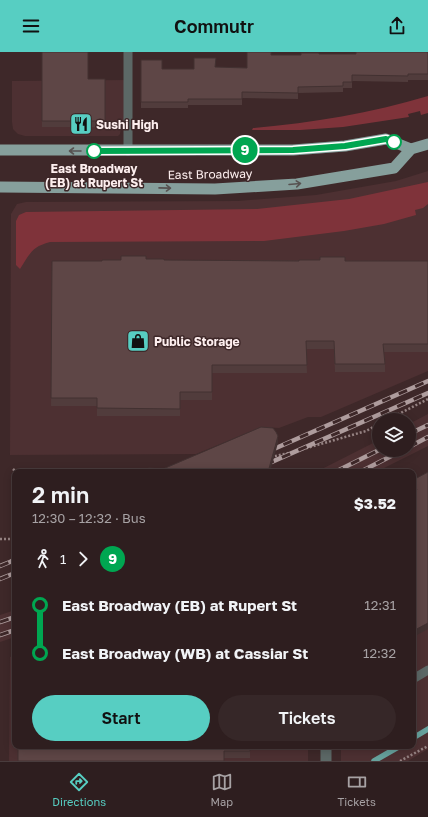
<!DOCTYPE html>
<meta charset="utf-8">
<style>
body{margin:0;font-family:"Golos Text",sans-serif;background:#362728;color:#f1f3f6;height:100vh;display:flex;flex-direction:column;font-size:15px;white-space:nowrap}
*{box-sizing:border-box;margin:0}
p{font-size:13px;color:#a7a2a4}
.icon{flex:none;width:22px;height:22px;fill:none;stroke:currentColor;stroke-width:2;stroke-linecap:round;stroke-linejoin:round}
.map{position:relative;flex:1;overflow:hidden}
.details{position:absolute;left:12px;top:417px;width:404px;height:280px;display:flex;flex-direction:column;background:#2e1e1f;border-radius:8px;box-shadow:0 2px 10px #0003,0 0 0 1px #493c3d}
.details>*{flex:none}
.badge{padding:0 8px;border-radius:13px;font-size:14px;line-height:26px}
.buttons{position:absolute;left:372px;top:361px;display:grid;gap:8px}
.buttons a{display:grid;place-items:center;width:44px;height:44px;border-radius:50%;background:#2e1e1f;box-shadow:0 2px 10px #0003,0 0 0 1px #493c3d;font-size:20px}
.map>.badge{position:absolute;translate:-50% -50%;box-shadow:0 0 0 2px #fff}
.legs{display:flex;align-items:center;gap:6px;height:44px;padding:0 20px;font-size:13px}
.legs p{margin-inline-start:auto}
.summary{display:flex;align-items:center;justify-content:space-between;height:68px;padding:0 20px}
h1{font-size:22px;font-weight:600;line-height:30px}
.primary-button{display:flex;gap:8px;margin-top:auto;padding:8px 20px}
.primary-button a{flex:1;height:46px;border-radius:24px;background:#57cec2;color:#111;font-size:16px;font-weight:600;line-height:46px;text-align:center}
.primary-button a+a{background:#362728;color:#f1f3f6}
ul{padding:0 20px;list-style:none}
li{display:flex;align-items:center;gap:14px;height:48px;font-size:15px}
li i{display:grid;place-items:center;width:6px;height:100%;margin:0 5px;background:currentColor}
li i::after{content:'';width:10px;height:10px;margin:-5px;border:3px solid;border-radius:50%;background:#2e1e1f}
li p{margin-inline-start:auto}
li:first-child i{background:linear-gradient(#0000 50%,currentColor 0)}
li:last-child i{background:linear-gradient(currentColor 50%,#0000 0)}
header{display:flex;justify-content:space-between;align-items:center;height:52px;padding:0 20px;background:#57cec2;color:#111;font-size:18px;font-weight:600}
.tab-bar{display:flex;justify-content:space-around;align-items:center;height:56px;border-top:1px solid #493c3d;background:#2e1e1f;font-size:11px;color:#a7a2a4}
.tab-bar a{display:grid;justify-items:center;gap:2px}
.tab-bar .current{color:#57cec2}
.map>svg:first-child{display:block}
</style>
<header><svg class="icon" aria-label="menu" viewBox="0 0 24 24"><path d="M4 6h16M4 12h16M4 18h16"/></svg>Commutr<svg class="icon" aria-label="share" viewBox="0 0 24 24"><path d="M12 15V3M7 8l5-5 5 5M5 13v7h14v-7"/></svg></header>
<div class="map">
<svg width="428" height="709" viewBox="0 0 428 709">
<rect width="100%" height="100%" fill="#3e2829"/>
<g fill="#4d3032">
<polygon points="128,28 127,77 121,76 120,82 118,84 25,84 18,82 13,77 12,70 12,29"/>
<polygon points="428,119 428,319 321,365 308,365 279,376 262,375 196,402 10,403 11,162 17,152 26,150 238,149 316,143 396,129"/>
<polygon points="428,362 428,394 376,420 316,420 379,388 379,398 409,398 409,372"/>
<polygon points="428,421 428,697 408,709 341,709 341,694 413,694 413,429"/>
<polygon points="15,558 15,585 0,590 0,563"/>
<polygon points="15,603 15,694 308,694 308,709 9,709 10,605"/>
</g>
<g fill="#7f333a">
<path d="M428,44V61L421,63L420,59L408,62L409,65L343,75L300,78H252L253,76C312,71 371,61 428,44Z"/>
<path d="M428,130V152L423,156L415,158L416,163L384,172L344,179L264,189L50,190C31,195 30,202 20,217L16,213V169L19,163L26,160L257,157L349,147Z"/>
</g>
<g fill="none" stroke-linecap="round" stroke-linejoin="round">
<g stroke="#67a39e" stroke-width="5.5">
<polyline points="413,686 428,677"/>
<polyline points="374,709 400,694"/>
</g>
<g stroke="#968383" stroke-width="2.5" stroke-dasharray="2 2" stroke-linecap="butt">
<polyline points="387,368 428,347"/>
<polyline points="271,405 293,400 366,379 379,372"/>
<polyline points="13,417 16,420"/>
<polyline points="0,487 15,487"/>
<polyline points="0,515 13,507 13,487"/>
<polyline points="400,709 428,694"/>
</g>
<g stroke="#5c6866" stroke-width="9">
<polyline points="128,99 128,0"/>
<polyline points="413,627 428,618"/>
</g>
<polyline stroke="#5c6866" stroke-width="11" points="326,709 326,694"/>
<g stroke="#869f9c" stroke-width="11">
<polyline points="0,98 293,98 345,94 386,87 411,97"/>
<polyline points="0,135 215,137 297,132 394,116 411,97 428,92"/>
</g>
<g stroke="#ae9c9d" stroke-width="4.5">
<g id="rail">
<polyline points="409,382 428,373"/>
<polyline points="409,395 428,385"/>
<polyline points="267,400 428,329"/>
<polyline points="249,420 428,341"/>
<polyline points="335,420 379,398"/>
<polyline points="360,420 403,398"/>
<polyline points="0,514 15,508"/>
<polyline points="0,527 15,521"/>
<polyline points="0,570 15,565"/>
<polyline points="0,583 15,578"/>
</g>
</g>
<use href="#rail" stroke="#3e2829" stroke-width="3" stroke-dasharray="9" stroke-linecap="butt"/>
</g>
<g fill="#513c3c">
<polygon points="42,0 88,27 105,27 105,75 42,75"/>
<polygon points="428,0 428,28 408,28 408,30 352,29 352,36 343,36 343,40 298,41 298,47 242,46 242,53 188,53 188,56 141,56 141,8 162,17 194,17 216,15 247,16 271,3 301,3"/>
<polygon points="146,207 164,208 428,209 428,300 384,300 385,312 385,320 335,320 334,297 306,297 307,321 212,321 212,348 180,348 180,364 97,364 97,354 51,354 52,209 102,209"/>
<polygon points="428,420 413,585 414,439 413,436 413,428"/>
<polygon points="18,694 250,694 250,706 224,706"/>
</g>
<g fill="#423131">
<polygon points="278,384 278,391 270,420 268,420"/>
<polygon points="428,571 428,577 413,585 413,579"/>
</g>
<g fill="#5e4646" stroke="#423131">
<polygon points="42,0 88,0 88,27 105,27 105,69 42,69"/>
<polygon points="247,0 271,0 271,3 301,3 301,1 319,1 319,2 356,2 356,0 428,0 428,22 408,22 408,24 352,23 352,30 343,30 343,34 298,35 298,41 242,40 242,47 188,47 188,50 141,50 141,8 162,8 162,17 194,17 194,6 216,6 215,15 247,16"/>
<polygon points="121,204 146,204 146,207 164,207 164,208 299,209 299,208 320,208 320,205 345,205 345,209 428,209 428,292 383,292 385,312 335,312 334,289 306,289 307,313 212,313 212,340 180,340 180,357 97,356 97,346 51,346 52,209 102,209 102,208 121,208"/>
<polygon points="261,375 273,376 276,380 278,384 268,420 140,420 149,416 163,417"/>
<polygon points="428,420 428,571 413,579 413,440 417,438 413,430 413,428"/>
<polygon points="18,694 250,694 250,699 224,699 224,709 18,709"/>
</g>
<defs><path id="oneway-shaft" d="M-6 0H5M1.5-3L5.5 0L1.5 3" fill="none" stroke-width="1.6" stroke-linecap="round" stroke-linejoin="round"/></defs>
<g stroke="#575251">
<use href="#oneway-shaft" transform="translate(75 99) rotate(180)"/>
<use href="#oneway-shaft" transform="translate(295 132) rotate(-5)"/>
<use href="#oneway-shaft" transform="translate(165 136) rotate(1)"/>
</g>
<g fill="none" stroke-linecap="round" stroke-linejoin="round">
<g stroke="#fff" stroke-width="9">
<polyline id="line-1" points="94,99 293,98 345,94 386,87 394,90"/>
</g>
<use href="#line-1" stroke="#00a651" stroke-width="6"/>
</g>
<defs>
<g id="restaurant-square" transform="scale(1.15)"><rect x="-9" y="-9" width="18" height="18" rx="4" fill="#57cec2" stroke="#3e2829"/><path d="M-5-6h1v4h1v-4h1v4h1v-4h1v5L-1.5 .5V6h-2V.5L-5-1ZM5-6V6H3V1.5H1.5Q1.5-4 5-6Z" fill="#111"/></g>
<g id="shop-square" transform="scale(1.15)"><rect x="-9" y="-9" width="18" height="18" rx="4" fill="#57cec2" stroke="#3e2829"/><path d="M-5-2.5h2.3a2.7 3.5 0 0 1 5.4 0H5L5.5 6h-11ZM-1.5-2.5h3a1.5 2.3 0 0 0-3 0Z" fill="#111"/></g>
</defs>
<g fill-rule="evenodd">
<use href="#restaurant-square" x="81" y="72"/>
<use href="#shop-square" x="138" y="289"/>
</g>
<g fill="#fff" stroke="#00a651" stroke-width="2">
<circle cx="394" cy="90" r="7"/>
<circle cx="94" cy="99" r="7"/>
</g>
<g text-anchor="middle" dominant-baseline="central" stroke-width="3" stroke-linejoin="round" paint-order="stroke">
<g font-size="12" font-weight="bold" fill="#fdeeee" stroke="#3e2829" text-anchor="start">
<text x="96" y="72">Sushi High</text>
<text x="154" y="289">Public Storage</text>
</g>
<g font-size="12" font-weight="bold" fill="#fdeeee" stroke="#3e2829">
<text x="94" y="116">East Broadway<tspan x="94" dy="14">(EB) at Rupert St</tspan></text>
</g>
<g font-size="12" fill="#fdeeee" stroke="#3e2829">
<text transform="translate(210 122) rotate(-1)">East Broadway</text>
</g>
</g>
</svg>
<div class="buttons">
<a><svg class="icon" aria-label="layers" viewBox="0 0 24 24"><path d="M12 4l9 5-9 5-9-5zM3 14l9 5 9-5"/></svg></a>
</div>
<b class="badge" style="left:245px;top:98px;background:#00a651;color:#fff">9</b>
<section class="details">
<div class="summary"><div><h1>2 min</h1><p>12:30 – 12:32 · Bus</p></div><b>$3.52</b></div>
<div class="legs"><svg class="icon" aria-label="walk" viewBox="0 0 24 24"><circle cx="13" cy="4" r="2"/><path d="M13 8l-2 6 4 7M11 14l-3 7M7 12l3-4h3l4 4"/></svg>1<svg class="icon" aria-label="forward" viewBox="0 0 24 24"><path d="M9 5l7 7-7 7"/></svg><b class="badge" style="background:#00a651;color:#fff">9</b></div>
<ul>
<li><i style="color:#00a651"></i><b>East Broadway (EB) at Rupert St</b><p>12:31</p></li>
<li><i style="color:#00a651"></i><b>East Broadway (WB) at Cassiar St</b><p>12:32</p></li>
</ul>
<div class="primary-button"><a>Start</a><a>Tickets</a></div>
</section>
</div>
<nav class="tab-bar">
<a class="current"><svg class="icon" aria-label="directions" viewBox="0 0 24 24"><path d="M12 3l9 9-9 9-9-9zM9 14v-3h6M13 9l2 2-2 2"/></svg>Directions</a>
<a><svg class="icon" aria-label="map" viewBox="0 0 24 24"><path d="M3 6l6-2 6 2 6-2v14l-6 2-6-2-6 2zM9 4v14M15 6v14"/></svg>Map</a>
<a><svg class="icon" aria-label="tickets" viewBox="0 0 24 24"><path d="M3 7h18v10H3zM15 7v10"/></svg>Tickets</a>
</nav>
